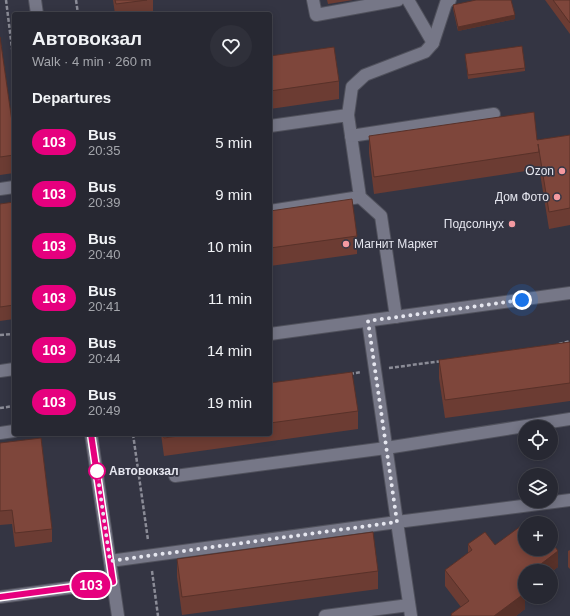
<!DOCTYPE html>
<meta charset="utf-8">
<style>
body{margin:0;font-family:Helvetica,sans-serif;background:#2f303a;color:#f1f3f6;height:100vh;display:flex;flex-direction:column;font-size:15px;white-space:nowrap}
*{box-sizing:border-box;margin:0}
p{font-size:13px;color:#a4a6ac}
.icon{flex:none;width:22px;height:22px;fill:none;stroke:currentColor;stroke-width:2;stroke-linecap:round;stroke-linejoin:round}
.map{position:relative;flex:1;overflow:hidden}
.side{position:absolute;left:12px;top:12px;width:260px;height:424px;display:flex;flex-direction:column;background:#272832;border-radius:4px;box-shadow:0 2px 10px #0003,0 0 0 1px #43444d}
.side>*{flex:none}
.badge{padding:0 8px;border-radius:13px;font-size:14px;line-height:26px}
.buttons{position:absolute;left:518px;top:420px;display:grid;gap:8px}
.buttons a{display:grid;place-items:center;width:40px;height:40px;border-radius:50%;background:#272832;box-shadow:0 2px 10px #0003,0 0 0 1px #43444d;font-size:20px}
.you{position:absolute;width:20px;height:20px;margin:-10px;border:3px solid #fff;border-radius:50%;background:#1a73e8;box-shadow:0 0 0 6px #1a73e833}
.map>.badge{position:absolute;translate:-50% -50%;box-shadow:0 0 0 2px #fff}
h2{padding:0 20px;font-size:15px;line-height:36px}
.round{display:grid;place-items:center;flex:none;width:42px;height:42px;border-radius:21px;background:#2f303a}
.head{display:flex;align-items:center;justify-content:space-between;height:68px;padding:0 20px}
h1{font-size:19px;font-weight:700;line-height:30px}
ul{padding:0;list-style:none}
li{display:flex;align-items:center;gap:12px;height:52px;padding:0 20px}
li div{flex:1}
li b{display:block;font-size:15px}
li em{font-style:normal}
li .badge{min-width:44px;font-weight:700;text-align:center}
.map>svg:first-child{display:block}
</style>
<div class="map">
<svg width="570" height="616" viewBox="0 0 570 616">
<rect width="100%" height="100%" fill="#343543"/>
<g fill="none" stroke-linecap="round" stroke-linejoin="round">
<g stroke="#50515c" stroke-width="14">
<g id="minor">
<polyline points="35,0 37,14"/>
<polyline points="313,0 316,15 398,0"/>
<polyline points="408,0 433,43"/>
<polyline points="348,115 352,87 365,75 425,52 433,43 446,3 450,0"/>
<polyline points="270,126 348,115 360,197 381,216 396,317"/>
<polyline points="351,136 494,114"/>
<polyline points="0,189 14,187"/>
<polyline points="270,211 360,197"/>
<polyline points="368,321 397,522 570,500"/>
<polyline points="270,334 570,293"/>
<polyline points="0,371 14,369"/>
<polyline points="0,433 14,431"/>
<polyline points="91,434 118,616"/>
<polyline points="175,476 386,448 570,419"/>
<polyline points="110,561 397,522 411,616"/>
<polyline points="0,597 113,582"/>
<polyline points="325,616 409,605"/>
</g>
</g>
<g stroke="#8b8c97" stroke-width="2.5" stroke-dasharray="4 2" stroke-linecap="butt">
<polyline points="6,0 14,64"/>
<polyline points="76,0 78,14"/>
<polyline points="0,335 14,334"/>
<polyline points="559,344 570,341"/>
<polyline points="389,368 442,361"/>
<polyline points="350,374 361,372"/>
<polyline points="0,408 14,406"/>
<polyline points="133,434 148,540"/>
<polyline points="152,571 158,616"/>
</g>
<use href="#minor" stroke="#767787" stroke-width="12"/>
</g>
<g fill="#6c3c33">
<polygon points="113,0 153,0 153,14 115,14"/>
<polygon points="327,0 353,0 328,4"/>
<polygon points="545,0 570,0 570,34"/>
<polygon points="453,5 515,19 458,31 453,9"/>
<polygon points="0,37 14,136 14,173 0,175"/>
<polygon points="465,54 525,68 525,71 468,79"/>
<polygon points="270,56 339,81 339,99 270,109"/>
<polygon points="570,135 570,225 549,229 539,167 539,169 374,194 369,153 369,136 537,140"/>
<polygon points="14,202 14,319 0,321 0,204"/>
<polygon points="270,211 357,236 357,254 270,266"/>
<polygon points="570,342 570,401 445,418 439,378 439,360"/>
<polygon points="270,383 358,411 358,429 164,456 161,434 270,434"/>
<polygon points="0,443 52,529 52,542 15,547 12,524 0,525"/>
<polygon points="468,544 495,545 558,567 551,572 551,571 525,571 525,609 516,616 451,616 451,614 461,607 445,586 445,570 468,553"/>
<polygon points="570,550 570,569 568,567 568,551"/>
<polygon points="177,559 378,571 378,589 182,615 177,577"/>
</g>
<g fill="#583129">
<polygon points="515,15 515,19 458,31 458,27"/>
<polygon points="558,551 558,567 551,572 551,571 533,571 533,570"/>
<polygon points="525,584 525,597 529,597 525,600 525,609 516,616 494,616 520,587"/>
</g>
<g fill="#7e463b" stroke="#583129">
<polygon points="115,0 147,0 116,4"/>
<polygon points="476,0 511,0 515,15 458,27 453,5"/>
<polygon points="553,0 570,0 570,23"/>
<polygon points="0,37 14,136 14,155 0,157"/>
<polygon points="522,46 525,68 468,75 465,54"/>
<polygon points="334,47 339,81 270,91 270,56"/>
<polygon points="534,112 537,140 570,135 570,208 549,212 538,144 539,152 374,177 369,136"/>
<polygon points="352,199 357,236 270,248 270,211"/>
<polygon points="14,202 14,305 0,307 0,204"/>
<polygon points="570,342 570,383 445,400 439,360"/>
<polygon points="352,372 358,411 270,423 270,383"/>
<polygon points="163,434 193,434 164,438"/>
<polygon points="41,438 52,529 15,533 12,510 0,511 0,443"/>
<polygon points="533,517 537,523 525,523 525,549 551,549 551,541 558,551 533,570 534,571 525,571 525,584 520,587 525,593 494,616 452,616 451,614 469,601 445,570 472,550 468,544 485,532 495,545"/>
<polygon points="373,532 378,571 182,597 177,559"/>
</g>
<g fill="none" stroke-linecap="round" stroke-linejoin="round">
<g stroke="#fff" stroke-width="9">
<polyline id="line" points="0,597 113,582 91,434"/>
</g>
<use href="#line" stroke="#e6007e" stroke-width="6"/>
<polyline stroke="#e5e6ef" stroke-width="4" stroke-dasharray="0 7.2" points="97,471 110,561 397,522 368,321 522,300"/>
</g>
<g fill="#f49aa1" stroke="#343543" stroke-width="1.5">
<circle cx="562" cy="171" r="4"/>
<circle cx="557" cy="197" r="4"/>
<circle cx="512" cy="224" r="4"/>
<circle cx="346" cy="244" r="4"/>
</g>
<circle fill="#fff" stroke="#e6007e" stroke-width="2" cx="97" cy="471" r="8"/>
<g text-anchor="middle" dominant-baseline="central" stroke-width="3.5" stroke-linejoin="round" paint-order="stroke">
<g font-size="12" fill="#e5e6ef" stroke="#343543" text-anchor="end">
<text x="554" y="171">Ozon</text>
<text x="549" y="197">Дом Фото</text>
<text x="504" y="224">Подсолнух</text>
<text x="354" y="244" text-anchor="start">Магнит Маркет</text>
</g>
<g font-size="12" font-weight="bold" fill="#e5e6ef" stroke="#343543" text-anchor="start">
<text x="109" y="471">Автовокзал</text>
</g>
</g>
</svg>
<div class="buttons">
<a><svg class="icon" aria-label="locate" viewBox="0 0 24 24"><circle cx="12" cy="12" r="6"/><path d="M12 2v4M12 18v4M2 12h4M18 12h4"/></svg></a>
<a><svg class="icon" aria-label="layers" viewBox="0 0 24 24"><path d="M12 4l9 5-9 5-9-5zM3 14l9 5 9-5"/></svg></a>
<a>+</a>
<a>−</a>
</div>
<div class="you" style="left:522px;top:300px"></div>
<b class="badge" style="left:91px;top:585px;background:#e6007e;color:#fff">103</b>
<section class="side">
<div class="head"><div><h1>Автовокзал</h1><p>Walk · 4 min · 260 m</p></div><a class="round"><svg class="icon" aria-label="heart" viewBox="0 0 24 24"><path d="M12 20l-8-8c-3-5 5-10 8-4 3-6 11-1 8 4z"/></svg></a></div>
<h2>Departures</h2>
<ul>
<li><span class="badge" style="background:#e6007e;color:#fff">103</span><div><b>Bus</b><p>20:35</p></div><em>5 min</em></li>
<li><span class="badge" style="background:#e6007e;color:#fff">103</span><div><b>Bus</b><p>20:39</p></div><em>9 min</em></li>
<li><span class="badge" style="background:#e6007e;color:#fff">103</span><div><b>Bus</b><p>20:40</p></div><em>10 min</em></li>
<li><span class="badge" style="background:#e6007e;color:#fff">103</span><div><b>Bus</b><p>20:41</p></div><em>11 min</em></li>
<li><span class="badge" style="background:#e6007e;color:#fff">103</span><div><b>Bus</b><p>20:44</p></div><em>14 min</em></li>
<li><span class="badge" style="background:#e6007e;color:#fff">103</span><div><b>Bus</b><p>20:49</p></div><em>19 min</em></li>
</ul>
</section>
</div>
